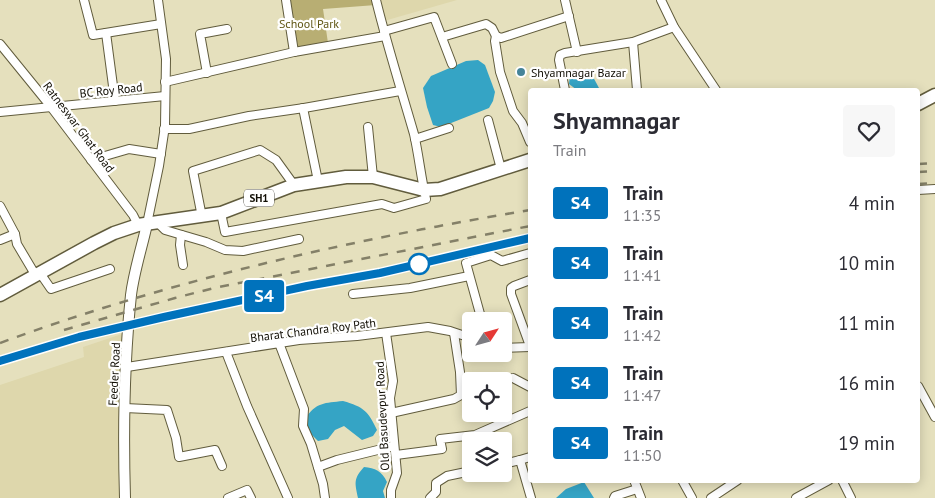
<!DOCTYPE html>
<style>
body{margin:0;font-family:"PT Sans",sans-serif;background:#f7f7f7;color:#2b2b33;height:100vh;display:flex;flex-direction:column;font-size:19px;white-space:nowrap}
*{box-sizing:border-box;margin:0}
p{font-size:16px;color:#7c7c81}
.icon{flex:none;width:28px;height:28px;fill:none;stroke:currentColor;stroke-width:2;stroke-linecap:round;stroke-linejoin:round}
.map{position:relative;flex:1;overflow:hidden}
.drawer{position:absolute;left:528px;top:88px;width:392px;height:395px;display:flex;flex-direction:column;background:#fff;border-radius:5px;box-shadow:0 2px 12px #0003}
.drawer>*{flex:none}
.badge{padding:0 10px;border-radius:4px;font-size:18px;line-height:32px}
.needle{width:32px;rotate:54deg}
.tools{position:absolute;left:462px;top:312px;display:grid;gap:10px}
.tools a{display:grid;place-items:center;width:50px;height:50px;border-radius:5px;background:#fff;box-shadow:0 2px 12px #0003;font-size:25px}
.map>.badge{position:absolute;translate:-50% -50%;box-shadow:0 0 0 2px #fff}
.round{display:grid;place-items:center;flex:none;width:52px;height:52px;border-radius:5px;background:#f7f7f7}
.overview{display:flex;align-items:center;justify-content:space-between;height:85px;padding:0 25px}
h1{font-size:24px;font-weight:700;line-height:38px}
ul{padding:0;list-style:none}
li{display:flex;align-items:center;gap:15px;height:60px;padding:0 25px}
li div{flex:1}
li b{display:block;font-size:19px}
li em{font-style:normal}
li .badge{min-width:55px;font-weight:700;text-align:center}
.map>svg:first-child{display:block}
</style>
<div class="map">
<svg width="935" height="498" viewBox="0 0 935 498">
<rect width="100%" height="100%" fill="#e5e0bd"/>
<g fill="#ded7ac">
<polygon points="380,0 457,0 384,21"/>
<polygon points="122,334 122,498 0,498 0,385 84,357 83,347"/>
</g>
<polygon fill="#b8ae73" points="290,0 374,0 376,5 323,9 328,43 298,47"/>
<g fill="#35a4c5">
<polygon points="478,60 485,65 495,92 493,101 489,108 441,127 433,125 427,107 423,88 431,76 466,61"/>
<polygon points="573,70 592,75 599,88 597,90 577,90 569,84 570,74"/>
<path d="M343,401C364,407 368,411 377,430L373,436L362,440L344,426L335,430L328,439L318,441L308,431L305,419C316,402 325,403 343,401Z"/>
<path d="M364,467C375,468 382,471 387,482L383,491L385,498H358C355,483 353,479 364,467Z"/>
<polygon points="584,482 594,498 556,498 566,489"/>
</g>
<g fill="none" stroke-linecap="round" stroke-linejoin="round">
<g stroke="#615c3d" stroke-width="10">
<g id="minor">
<polyline points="84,0 93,35 161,24"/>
<polyline points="286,0 294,52"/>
<polyline points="565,0 577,52"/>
<polyline points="661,0 674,27 716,90"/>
<polyline points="384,31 434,17 452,64"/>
<polyline points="106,33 115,101"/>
<polyline points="496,36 495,41 500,72 513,111 522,123 530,142"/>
<polyline points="442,37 486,24 492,28 496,36 501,38 569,16"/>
<polyline points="633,42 637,90"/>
<polyline points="0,44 48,103 133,215 138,225"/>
<polyline points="207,73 200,34 227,29"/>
<polyline points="165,82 294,52 385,36"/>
<polyline points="565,90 559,60 560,55 565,53 633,42 674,27"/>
<polyline points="303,108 318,181"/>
<polyline points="0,112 165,96"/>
<polyline points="488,120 501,169"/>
<polyline points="368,127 373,177"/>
<polyline points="164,129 189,129 249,116 304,108 400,91"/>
<polyline points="415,139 449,128"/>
<polyline points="91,160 129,149 161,154"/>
<polyline points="918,190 935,189"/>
<polyline points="0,206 15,234 17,244 36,276"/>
<path d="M221,213L225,232L382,204L394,208L426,199C421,178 419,156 414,134C401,89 387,45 376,0"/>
<polyline points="202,217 193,171 260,150 276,160 294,185"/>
<polyline points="158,223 165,230 206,242 225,250 243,251 299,239"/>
<polyline points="147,224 159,166 165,126 166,59 158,0"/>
<polyline points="181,235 180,245 183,265"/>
<polyline points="0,240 15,234"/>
<polyline points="40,273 51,289 110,269"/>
<polyline points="530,280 514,286 511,288 511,294 530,346"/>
<polyline points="353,294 410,288 469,276"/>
<polyline points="482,321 466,263 491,255 502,261 530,253"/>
<polyline points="386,333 393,381 390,398 397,473 391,490 391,498"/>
<polyline points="279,343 304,409 303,426 311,444 323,484 325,498"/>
<polyline points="504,348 530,347"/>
<polyline points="226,352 247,406 288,498"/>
<polyline points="127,367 299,340 357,336 428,327 450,331 471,338"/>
<polyline points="513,378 530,387"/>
<polyline points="918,386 935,417"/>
<polyline points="125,408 167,410 176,438 179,457 215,450 222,466"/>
<polyline points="391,413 454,399 461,395 460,372 454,333"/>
<polyline points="396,455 442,449 440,439 475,435 530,411"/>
<polyline points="530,457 520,460 531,498"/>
<polyline points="504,464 520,460"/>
<polyline points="318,467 337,460 394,446"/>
<polyline points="634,480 641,498"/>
<polyline points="682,480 692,498"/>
<polyline points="842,480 851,498"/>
<polyline points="228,498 247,490 251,498"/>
<polyline points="430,498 436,492 436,483 447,476 471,471"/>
<polyline points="614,498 615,496 637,489"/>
<polyline points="711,498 738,480"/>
<polyline points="796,498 829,480"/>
</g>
</g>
<g stroke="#615c3d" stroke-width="12">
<path id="tertiary" d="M125,498C123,431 124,362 131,295C134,271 142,247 147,224"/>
</g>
<g stroke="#615c3d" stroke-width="15">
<g id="primary">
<polyline points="918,104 935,95"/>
<polyline points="0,295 94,243 114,233 138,225 221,213 294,185 346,177 373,177 424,190 440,189 530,160"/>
</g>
</g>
<use href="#minor" stroke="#fff" stroke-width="8"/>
<use href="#tertiary" stroke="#fff" stroke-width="10"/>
<use href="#primary" stroke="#fff" stroke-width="12"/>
<g stroke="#848068" stroke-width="2.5" stroke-dasharray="9 9" stroke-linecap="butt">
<polyline points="918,164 935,163"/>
<polyline points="918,172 935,171"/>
<polyline points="918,184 935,183"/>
<polyline points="64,330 175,298 214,288 530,226"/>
<path d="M0,343C171,280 350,240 530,210"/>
<path d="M0,360C70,336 144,321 216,306C321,283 426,263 530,238"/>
</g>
</g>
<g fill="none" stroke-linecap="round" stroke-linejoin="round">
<g stroke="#fff" stroke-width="11">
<polyline id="line" points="0,361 79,337 164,317 307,286 380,273 530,238"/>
</g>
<use href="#line" stroke="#0072bc" stroke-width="8"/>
</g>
<circle fill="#458499" stroke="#fff" stroke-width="2" cx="521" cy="72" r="5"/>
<circle fill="#fff" stroke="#0072bc" stroke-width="2.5" cx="419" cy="264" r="10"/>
<g text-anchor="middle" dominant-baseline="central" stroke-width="4.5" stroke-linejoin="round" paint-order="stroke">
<rect fill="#fff" stroke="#58564f" stroke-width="1" x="244" y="189.5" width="30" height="17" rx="4"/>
<g font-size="11" font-weight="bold" fill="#110e04">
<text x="259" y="198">SH1</text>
</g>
<g font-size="12" fill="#615716" stroke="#fff">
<text x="309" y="23">School Park</text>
</g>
<g font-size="12" fill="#110e04" stroke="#fff" text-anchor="start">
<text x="531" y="72">Shyamnagar Bazar</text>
</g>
<g font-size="12" fill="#110e04" stroke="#fff">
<text transform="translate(111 90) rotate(-6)">BC Roy Road</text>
<text transform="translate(79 127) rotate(53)">Ratneswar Ghat Road</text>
<text transform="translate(313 330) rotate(-7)">Bharat Chandra Roy Path</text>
<text transform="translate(114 374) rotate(-87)">Feeder Road</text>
<text transform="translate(382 416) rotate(-93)">Old Basudevpur Road</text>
</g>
</g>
</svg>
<div class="tools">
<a><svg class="needle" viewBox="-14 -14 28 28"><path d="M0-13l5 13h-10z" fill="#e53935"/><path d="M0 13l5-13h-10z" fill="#7c7c81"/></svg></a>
<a><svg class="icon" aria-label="locate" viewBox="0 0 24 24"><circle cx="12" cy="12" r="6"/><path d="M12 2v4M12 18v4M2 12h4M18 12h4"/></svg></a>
<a><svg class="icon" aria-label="layers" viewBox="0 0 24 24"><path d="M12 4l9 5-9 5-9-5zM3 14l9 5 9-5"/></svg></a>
</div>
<b class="badge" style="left:264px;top:296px;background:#0072bc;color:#fff">S4</b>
<section class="drawer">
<div class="overview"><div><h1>Shyamnagar</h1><p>Train</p></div><a class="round"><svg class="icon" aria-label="heart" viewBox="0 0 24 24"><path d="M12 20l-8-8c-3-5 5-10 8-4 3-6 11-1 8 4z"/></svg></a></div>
<ul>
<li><span class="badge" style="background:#0072bc;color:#fff">S4</span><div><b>Train</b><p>11:35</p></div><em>4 min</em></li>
<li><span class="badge" style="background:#0072bc;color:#fff">S4</span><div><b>Train</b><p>11:41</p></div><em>10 min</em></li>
<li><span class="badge" style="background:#0072bc;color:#fff">S4</span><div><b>Train</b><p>11:42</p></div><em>11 min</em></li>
<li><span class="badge" style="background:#0072bc;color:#fff">S4</span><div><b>Train</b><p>11:47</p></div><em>16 min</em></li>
<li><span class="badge" style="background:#0072bc;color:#fff">S4</span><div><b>Train</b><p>11:50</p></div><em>19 min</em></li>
</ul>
</section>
</div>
